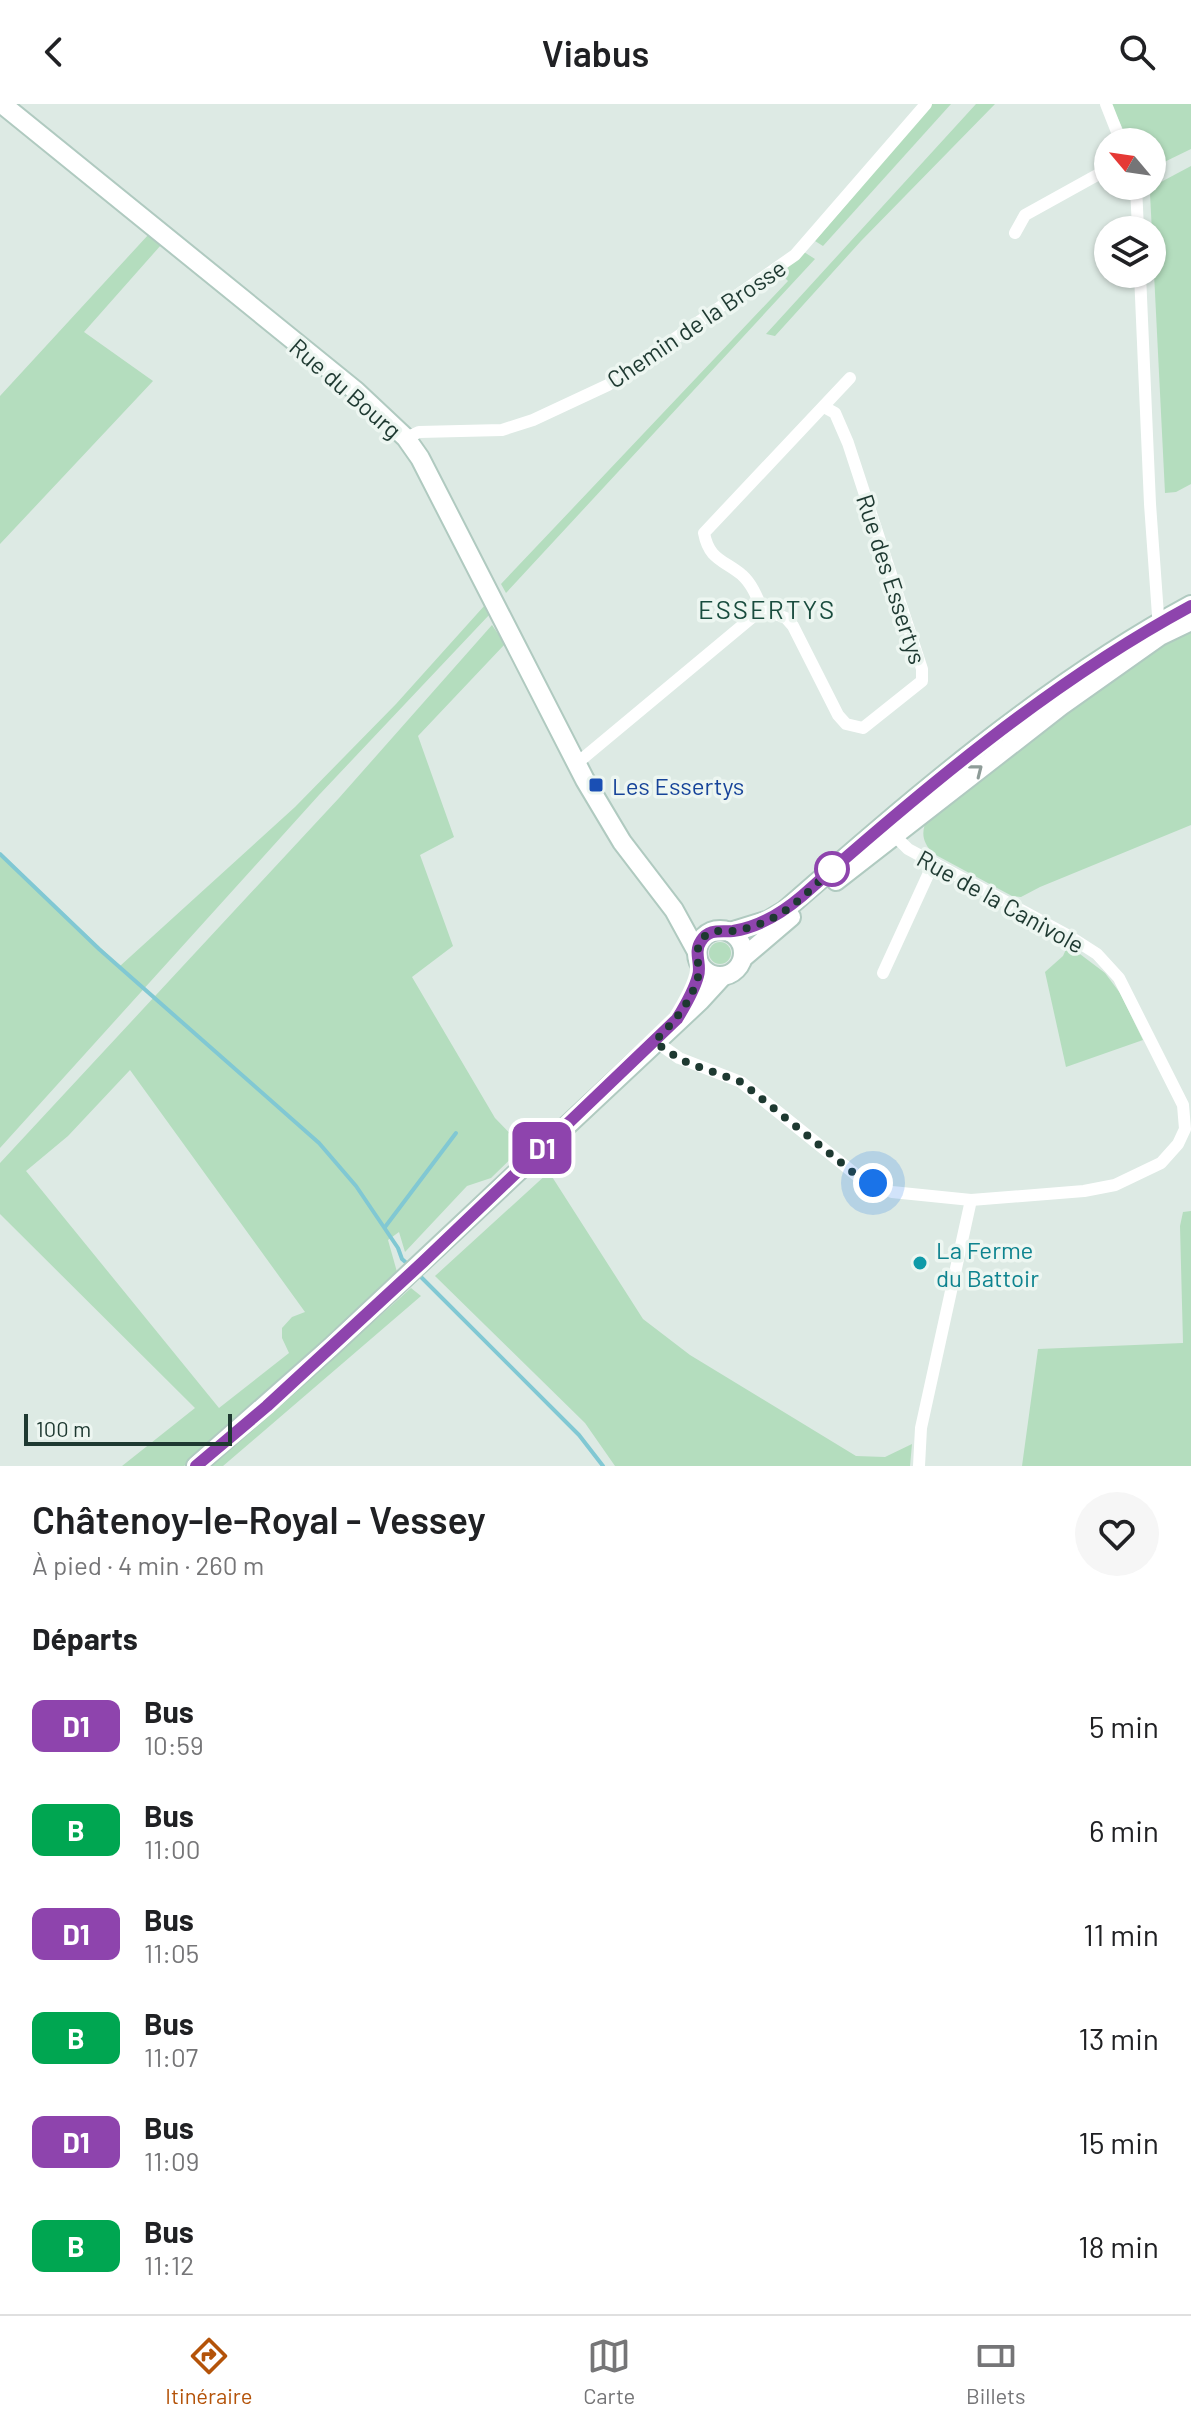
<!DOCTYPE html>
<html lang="fr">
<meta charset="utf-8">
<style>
body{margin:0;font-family:Barlow,sans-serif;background:#f6f6f6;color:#202124;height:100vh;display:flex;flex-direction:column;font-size:30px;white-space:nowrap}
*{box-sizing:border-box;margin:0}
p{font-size:26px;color:#757577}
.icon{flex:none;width:44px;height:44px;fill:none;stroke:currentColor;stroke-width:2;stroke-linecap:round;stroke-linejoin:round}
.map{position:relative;height:1362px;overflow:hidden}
.panel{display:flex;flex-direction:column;background:#fff;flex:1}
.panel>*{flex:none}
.badge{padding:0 16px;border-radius:12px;font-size:28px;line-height:52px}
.needle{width:52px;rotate:299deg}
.tools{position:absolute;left:1094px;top:24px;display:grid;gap:16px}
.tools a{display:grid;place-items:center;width:72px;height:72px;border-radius:50%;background:#fff;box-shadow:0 2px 6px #0004;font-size:40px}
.scale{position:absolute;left:24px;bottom:20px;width:208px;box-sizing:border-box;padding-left:8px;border:4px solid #1e3931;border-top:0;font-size:22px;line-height:28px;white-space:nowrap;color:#1e3931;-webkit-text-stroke:6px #edf6f1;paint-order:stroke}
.you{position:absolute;width:40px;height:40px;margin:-20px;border:6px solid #fff;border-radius:50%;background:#1a73e8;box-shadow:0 0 0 12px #1a73e833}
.map>.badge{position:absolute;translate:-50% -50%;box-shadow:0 0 0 4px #fff}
h2{padding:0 32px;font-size:30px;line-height:72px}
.round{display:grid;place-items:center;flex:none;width:84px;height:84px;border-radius:42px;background:#f6f6f6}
.summary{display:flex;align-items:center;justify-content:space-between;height:136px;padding:0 32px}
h1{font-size:38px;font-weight:600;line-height:60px}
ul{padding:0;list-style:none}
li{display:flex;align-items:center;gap:24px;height:104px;padding:0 32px}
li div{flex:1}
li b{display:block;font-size:30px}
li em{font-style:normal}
li .badge{min-width:88px;font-weight:700;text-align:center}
header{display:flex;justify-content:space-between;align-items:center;height:104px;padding:0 32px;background:#fff;font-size:36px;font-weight:600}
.menu{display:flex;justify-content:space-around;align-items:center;height:112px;border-top:2px solid #e0e0e0;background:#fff;font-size:22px;color:#757577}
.menu a{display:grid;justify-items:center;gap:4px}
.menu .on{color:#b45309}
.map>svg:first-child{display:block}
</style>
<header><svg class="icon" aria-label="back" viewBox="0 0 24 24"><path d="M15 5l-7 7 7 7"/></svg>Viabus<svg class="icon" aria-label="search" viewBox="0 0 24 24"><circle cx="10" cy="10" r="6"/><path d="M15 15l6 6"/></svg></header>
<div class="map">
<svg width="1191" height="1362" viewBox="0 0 1191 1362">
<rect width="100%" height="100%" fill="#ddeae4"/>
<g fill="#b4ddbe" fill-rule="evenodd">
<polygon points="932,0 951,0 823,142 815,137"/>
<polygon points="976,0 995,0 861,137 775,232 766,230"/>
<polygon points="1111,0 1191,0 1191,45 1156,62 1152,60 1152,38 1129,38"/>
<polygon points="1191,62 1191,380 1176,388 1165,389 1150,89 1161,78"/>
<polygon points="149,130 161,141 84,228 153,277 0,440 0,292"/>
<polygon points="804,148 815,155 506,489 501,480 788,177 780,169"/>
<polygon points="485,501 490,510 319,691 0,1044 0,750 120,862 295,703 396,600"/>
<path d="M492,521L505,540L418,632L454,733L420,751L453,842L412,873L495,1014L523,1043L491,1074L467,1082L405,1148L399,1128L388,1136L397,1168L224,1330L184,1362H122L195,1304L0,1110V1059L339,694ZM130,966L305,1208L292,1213L282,1224V1234L289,1249L219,1304L26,1067L68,1032Z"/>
<path d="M1191,524V721L1040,783L1021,793L1012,792L934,750C921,737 921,728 928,712L1129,558Z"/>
<circle cx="720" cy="849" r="11"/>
<polygon points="1068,841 1105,869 1120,889 1143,936 1066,963 1045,868 1063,852"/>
<polygon points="549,1068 643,1215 690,1251 856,1352 885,1353 912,1340 910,1362 615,1362 585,1319 435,1172"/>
<polygon points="1191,1107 1191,1362 1022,1362 1038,1245 1183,1239 1180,1122 1183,1108"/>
<polygon points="411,1184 421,1192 223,1362 207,1362 280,1302"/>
</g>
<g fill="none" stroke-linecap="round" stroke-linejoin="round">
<g stroke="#81c8d3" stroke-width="4">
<polyline points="0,750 99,845 319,1039 356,1082 398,1144 402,1155 411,1163"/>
<polyline points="385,1123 456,1029"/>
<polyline points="417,1169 579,1331 603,1362"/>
</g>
<g stroke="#b0cac0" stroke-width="22">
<g id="secondary">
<polyline points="2,0 356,287 406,334 420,354 585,676 622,738 674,806 697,848"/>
<polyline points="836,777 1061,602 1160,532 1191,517"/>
<circle cx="720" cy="849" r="23"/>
<path d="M730,828L769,816L784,807C910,697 1043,581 1191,501"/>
<polyline points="744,853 791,813"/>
<polyline points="196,1362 331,1243 700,897 722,873"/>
</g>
</g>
<g stroke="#fff" stroke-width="12">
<polyline points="1106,0 1121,38"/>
<polyline points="1136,82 1138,126"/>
<polyline points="1015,129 1025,111 1108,65"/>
<polyline points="1140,170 1150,400 1159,525"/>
<polyline points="406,334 419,328 502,326 533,316 608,281 795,151 926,0"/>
<polyline points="762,505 786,514 793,522 838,611 846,620 863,624 922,577 922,565 848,339 835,309 824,303"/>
<path d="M762,505C757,493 752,480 742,471C724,456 709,456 704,429L850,274"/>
<polyline points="576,660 762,505"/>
<polyline points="883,869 933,760"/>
<polyline points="655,937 679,954 741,978 860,1074 892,1088 971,1096 1084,1087 1115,1081 1161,1059 1178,1040 1185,1025 1183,1001 1119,874 1097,850 1069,832 908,745 891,728"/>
<polyline points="919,1362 921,1324 971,1096"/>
</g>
<use href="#secondary" stroke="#fff" stroke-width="18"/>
</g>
<defs><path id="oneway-chevron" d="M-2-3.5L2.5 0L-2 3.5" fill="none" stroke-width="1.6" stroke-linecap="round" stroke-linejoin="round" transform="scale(2)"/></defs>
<use stroke="#8e9c98" href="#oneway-chevron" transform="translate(977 666) rotate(-38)"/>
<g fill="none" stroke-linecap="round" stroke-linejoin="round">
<g stroke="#fff" stroke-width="18">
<path id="line" d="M196,1362L267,1302L423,1158L677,915C685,902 694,887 698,872C702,860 693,849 701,837C709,824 721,828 733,827C760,823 782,809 802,792C922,686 1050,578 1191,502"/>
</g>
<use href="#line" stroke="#8e44ad" stroke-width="12"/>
<path stroke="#1e3931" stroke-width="8" stroke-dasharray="0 14.4" d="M832,765L836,762C815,780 795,804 769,816C758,821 746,825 734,827C724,828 715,824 705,832C691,844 702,862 697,877C688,902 673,919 655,937L665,946L688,959L741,978L860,1074L873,1079"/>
</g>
<rect fill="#1a4fb4" stroke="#edf6f1" stroke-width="3" x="588" y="673" width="16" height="16" rx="4"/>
<circle fill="#fff" stroke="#8e44ad" stroke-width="4" cx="832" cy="765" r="16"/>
<circle fill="#0f9aa8" stroke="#edf6f1" stroke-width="3" cx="920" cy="1159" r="8"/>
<g text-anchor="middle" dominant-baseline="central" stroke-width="7" stroke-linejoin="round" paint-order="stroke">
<g font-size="24" fill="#1e3931" stroke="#edf6f1">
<text transform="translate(696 219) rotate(-34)">Chemin de la Brosse</text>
<text transform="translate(346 284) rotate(41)">Rue du Bourg</text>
<text transform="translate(892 475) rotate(72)">Rue des Essertys</text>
<text transform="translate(1001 797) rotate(29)">Rue de la Canivole</text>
</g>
<g font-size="24" fill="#164399" stroke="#edf6f1" text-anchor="start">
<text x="612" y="681">Les Essertys</text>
</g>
<g font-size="24" fill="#0d838f" stroke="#edf6f1" text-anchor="start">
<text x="936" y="1145">La Ferme<tspan x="936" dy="28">du Battoir</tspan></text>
</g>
<g font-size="26" letter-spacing="2" fill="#194c3e" stroke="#edf6f1">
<text x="767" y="504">ESSERTYS</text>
</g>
</g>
</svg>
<div class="tools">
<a><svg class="needle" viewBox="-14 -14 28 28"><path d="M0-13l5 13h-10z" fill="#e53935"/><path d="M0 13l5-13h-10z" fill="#757577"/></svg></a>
<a><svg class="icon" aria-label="layers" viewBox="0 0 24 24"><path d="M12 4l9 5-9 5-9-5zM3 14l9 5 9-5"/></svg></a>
</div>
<div class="scale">100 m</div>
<div class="you" style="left:873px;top:1079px"></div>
<b class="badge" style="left:542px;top:1044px;background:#8e44ad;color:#fff">D1</b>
</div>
<section class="panel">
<div class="summary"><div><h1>Châtenoy-le-Royal - Vessey</h1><p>À pied · 4 min · 260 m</p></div><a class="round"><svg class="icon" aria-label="heart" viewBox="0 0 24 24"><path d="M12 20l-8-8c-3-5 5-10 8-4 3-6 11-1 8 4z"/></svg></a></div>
<h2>Départs</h2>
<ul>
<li><span class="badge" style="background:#8e44ad;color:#fff">D1</span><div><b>Bus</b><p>10:59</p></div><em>5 min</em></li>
<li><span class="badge" style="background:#00a651;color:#fff">B</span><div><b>Bus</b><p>11:00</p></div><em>6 min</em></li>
<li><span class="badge" style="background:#8e44ad;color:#fff">D1</span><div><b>Bus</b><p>11:05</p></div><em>11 min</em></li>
<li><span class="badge" style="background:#00a651;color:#fff">B</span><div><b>Bus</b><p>11:07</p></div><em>13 min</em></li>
<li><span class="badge" style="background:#8e44ad;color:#fff">D1</span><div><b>Bus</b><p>11:09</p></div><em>15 min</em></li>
<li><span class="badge" style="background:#00a651;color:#fff">B</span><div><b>Bus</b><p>11:12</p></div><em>18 min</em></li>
</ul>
</section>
<nav class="menu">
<a class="on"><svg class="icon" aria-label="directions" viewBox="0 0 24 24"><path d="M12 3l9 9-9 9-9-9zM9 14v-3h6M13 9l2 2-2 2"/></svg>Itinéraire</a>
<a><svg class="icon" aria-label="map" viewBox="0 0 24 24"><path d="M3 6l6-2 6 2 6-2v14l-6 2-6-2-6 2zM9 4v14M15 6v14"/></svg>Carte</a>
<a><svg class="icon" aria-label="tickets" viewBox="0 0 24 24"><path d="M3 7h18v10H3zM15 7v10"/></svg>Billets</a>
</nav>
